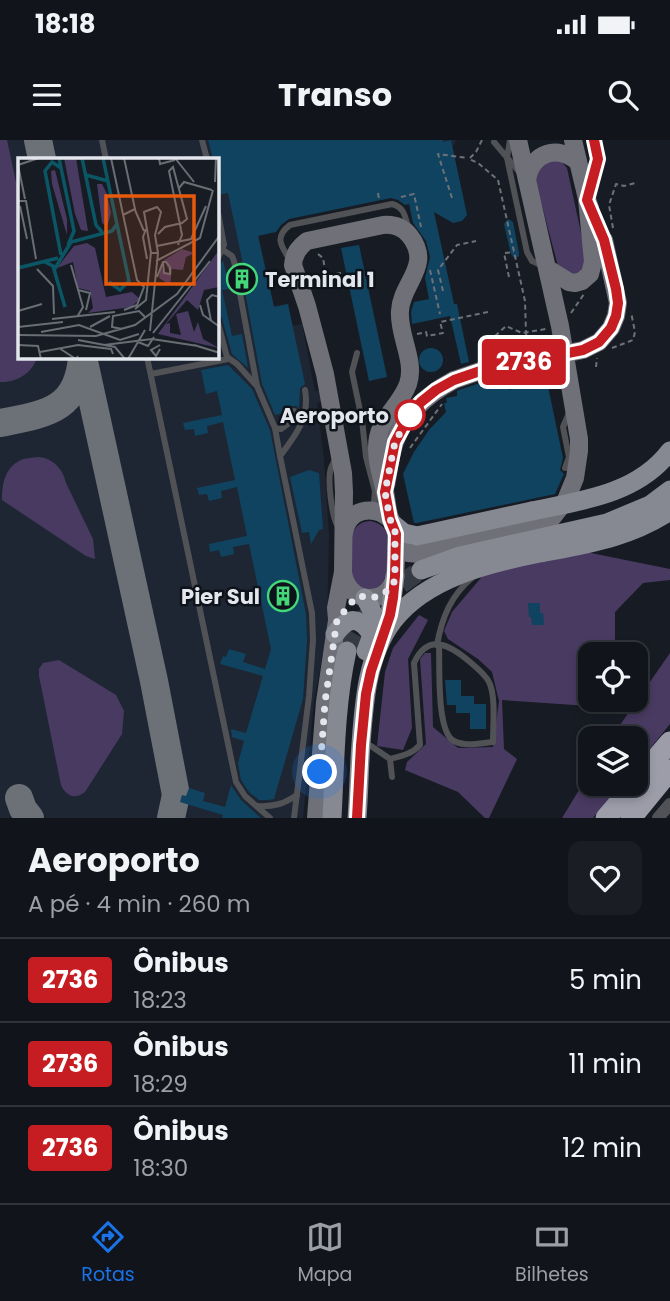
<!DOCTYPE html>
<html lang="pt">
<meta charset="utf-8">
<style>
body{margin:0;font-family:Poppins,sans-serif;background:#1a1e24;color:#f1f3f6;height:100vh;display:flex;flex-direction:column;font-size:26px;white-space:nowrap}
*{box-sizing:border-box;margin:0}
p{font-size:23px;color:#9c9fa3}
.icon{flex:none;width:38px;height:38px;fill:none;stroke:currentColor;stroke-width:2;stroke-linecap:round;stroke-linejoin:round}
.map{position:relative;height:678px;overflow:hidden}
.drawer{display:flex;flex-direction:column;background:#11151b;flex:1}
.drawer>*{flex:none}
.badge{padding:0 14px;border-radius:5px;font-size:24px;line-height:46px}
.tools{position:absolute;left:578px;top:502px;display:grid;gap:14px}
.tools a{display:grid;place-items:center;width:70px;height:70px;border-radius:14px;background:#11151b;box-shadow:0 4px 10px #0003,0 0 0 2px #30343a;font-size:35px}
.you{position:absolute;width:35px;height:35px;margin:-18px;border:5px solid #fff;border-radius:50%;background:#1a73e8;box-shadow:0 0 0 10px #1a73e833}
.map>.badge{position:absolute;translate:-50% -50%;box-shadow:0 0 0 4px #fff}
.round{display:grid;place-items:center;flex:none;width:74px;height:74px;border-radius:14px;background:#1a1e24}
.overview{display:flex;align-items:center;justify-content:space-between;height:119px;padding:0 28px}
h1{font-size:33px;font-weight:700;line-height:52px}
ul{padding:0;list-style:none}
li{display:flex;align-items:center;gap:21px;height:84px;padding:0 28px;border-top:2px solid #30343a}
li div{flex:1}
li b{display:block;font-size:26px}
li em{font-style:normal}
li .badge{min-width:77px;font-weight:700;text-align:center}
.status{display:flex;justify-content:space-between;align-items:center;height:49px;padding:0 35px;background:#11151b;direction:ltr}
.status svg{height:19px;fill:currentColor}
header{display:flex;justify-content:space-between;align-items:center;height:91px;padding:0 28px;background:#11151b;font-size:32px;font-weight:700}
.menu{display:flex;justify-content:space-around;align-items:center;height:98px;border-top:2px solid #30343a;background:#11151b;font-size:19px;color:#9c9fa3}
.menu a{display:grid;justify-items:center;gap:4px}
.menu .on{color:#1a73e8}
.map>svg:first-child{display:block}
</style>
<div class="status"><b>18:18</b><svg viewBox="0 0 49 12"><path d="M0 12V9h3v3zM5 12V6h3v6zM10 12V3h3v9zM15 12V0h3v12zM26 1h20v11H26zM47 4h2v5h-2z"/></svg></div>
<header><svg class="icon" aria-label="menu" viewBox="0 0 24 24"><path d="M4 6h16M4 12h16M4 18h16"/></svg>Transo<svg class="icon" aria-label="search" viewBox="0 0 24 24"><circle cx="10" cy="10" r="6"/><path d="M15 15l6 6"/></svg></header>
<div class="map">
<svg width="670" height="678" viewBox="0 0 670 678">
<rect width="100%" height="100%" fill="#171c24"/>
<path fill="#1e2633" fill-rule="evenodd" d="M0,0H457L428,43L255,80L274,166L288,164L292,186L302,184L315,251L323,250L325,261L317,263L324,320L329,394L327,492L314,561L303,678H0ZM19,19H217V217H19Z"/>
<g fill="#493a61">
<path d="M0,0H7L19,56V217H37C33,233 16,243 0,242Z"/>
<polygon points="550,20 562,22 567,28 586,116 586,122 578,136 559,130 535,39 539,29"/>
<path d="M38,317C53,318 63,329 66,343L93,399L95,419L86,416L2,360C2,344 5,327 21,320C25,318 33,318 38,317Z"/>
<path d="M370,381C380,383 385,387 388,396C388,412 393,457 363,448C358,446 353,441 352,436C349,426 351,407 352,396C355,386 360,382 370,381Z"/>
<polygon points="581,411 670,429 670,440 643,443 615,472 615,514 590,514 590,560 592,560 589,566 502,560 504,609 517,619 489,678 485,678 458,652 405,630 407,622 426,604 420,519 425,513 431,513 433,587 458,608 493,607 499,561 492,532 478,519 448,499 444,491 452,472 485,433"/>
<polygon points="419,475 428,480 408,519 412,588 403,610 377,606 385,532 393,508"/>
<polygon points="670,513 670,584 635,627 635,598 611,598"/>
<path d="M59,520L116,555L124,571L122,594L85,652C75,660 66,656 61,645L39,536V529L43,523Z"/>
<polygon points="590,632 590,644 621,644 593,678 562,678"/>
</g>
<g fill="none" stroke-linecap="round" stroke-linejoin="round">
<g stroke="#6c7077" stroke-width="28">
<polyline points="38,0 42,19"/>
<polyline points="83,217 154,541 176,655 171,678"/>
<path d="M0,283C45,274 78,271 82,217"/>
<polyline points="19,658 23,669 30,678"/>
</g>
</g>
<g fill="#10435f">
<polygon points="208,0 443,0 443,2 451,0 467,75 462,81 453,83 434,72 454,164 457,164 469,222 461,224 450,176 412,184 411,172 414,162 429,159 425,138 430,117 426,101 413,83 409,64 405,65 398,60 391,58 289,79 281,85 276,92 258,96 274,167 288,164 305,244 300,248 299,270 297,266 292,266 289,268 288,272 275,275 262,244 241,130 244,129 228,53 217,55 217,19 213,19"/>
<polygon points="508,79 513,82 519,113 519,116 516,118 514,118 511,114 504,84"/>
<polygon points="359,105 387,237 369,241 341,108"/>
<polygon points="223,120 226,133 230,132 233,148 222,150 232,196 242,194 248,228 232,214 222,178 217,173 217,126 221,124"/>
<circle cx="431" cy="220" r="12"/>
<polygon points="228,225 252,249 270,290 306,474 307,500 303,559 274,659 268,660 259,660 249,652 241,640 238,623 244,601 232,597 231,589 246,593 263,536 220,524 223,516 226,517 229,509 246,514 243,522 265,529 271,509 249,404 233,407 234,414 221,417 219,410 210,412 209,404 247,396 237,347 221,351 222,358 209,361 207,354 199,355 197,348 235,340 223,282 207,286 208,293 195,296 194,289 185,290 183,283 222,275 217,251 206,254 201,230"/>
<polygon points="546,237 563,318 560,330 564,334 555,354 417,383 414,383 403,334 414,312 429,290 446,272 444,263 447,263 446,258 457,256 457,251 459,250 486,241 494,239 496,247 505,246 510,250 514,248 516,243 527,241 530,244 534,245 538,242 539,238"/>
<polygon points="309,330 319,333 323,389 319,390 311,404 309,392 302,393 290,337"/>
<polygon points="528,463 540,463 540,473 543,473 544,485 532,485 531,477 529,477"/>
<polygon points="445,540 461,540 461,556 474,556 474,564 486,564 486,589 470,589 470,573 456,573 456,565 447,565"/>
<polygon points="231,645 241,660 261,678 222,678 223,675 180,662 182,655 186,656 189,648 205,653 203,661 225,667"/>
</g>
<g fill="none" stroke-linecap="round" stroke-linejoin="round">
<path stroke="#363a42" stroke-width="19" stroke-dasharray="19 10" stroke-linecap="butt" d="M347,511C362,472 388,453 421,430"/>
<g stroke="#6d7178" stroke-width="2" stroke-dasharray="5 3.5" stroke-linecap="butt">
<polyline points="482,0 476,12 469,19 478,23 498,40 525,161 526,193 528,206"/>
<polyline points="378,53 379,59"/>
<polyline points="401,57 414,54 421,87"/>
<polyline points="452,58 438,14 468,18"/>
<polyline points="613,88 609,65 616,44 624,46 635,43"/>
<polyline points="318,114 323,118 326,135 341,133"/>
<polyline points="430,130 440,174"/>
<polyline points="509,137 504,113 514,112"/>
<polyline points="443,151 438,130 457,105 476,101"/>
<polyline points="571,173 584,154"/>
<polyline points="417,194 426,192 427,196 443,193 440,182 488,172"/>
<polyline points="495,196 506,186 522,193 546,189"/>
<polyline points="612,208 633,200 635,192 631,172"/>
<polyline points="596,227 597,218"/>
<polyline points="410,308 442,264"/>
</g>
<g stroke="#515256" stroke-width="6">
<polyline points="102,0 106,19"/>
<polyline points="202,0 207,19"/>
<polyline points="510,0 507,18 527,112 532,121 543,126"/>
<polyline points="494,2 520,33"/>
<polyline points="590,47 598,19 594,0"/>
<polyline points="217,67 224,105 217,120"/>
<path d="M223,110L232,116L234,121L257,246L275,288L281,289C288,284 294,280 294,271"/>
<path d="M290,120C281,106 274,97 290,85L392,64C404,67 405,76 408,87"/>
<polyline points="217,179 227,217 237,224 255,244"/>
<polyline points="357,213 352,232 362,280 366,317 375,351 374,362 370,368"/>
<polyline points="147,217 236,642 245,656 270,678"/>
<polyline points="508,228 508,232 514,233 528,232 533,239"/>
<polyline points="508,232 510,244"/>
<polyline points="151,234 228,219"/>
<polyline points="275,288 280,316"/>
<path d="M336,318C334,322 332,325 331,328C327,340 332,375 337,385"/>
<polyline points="565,328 569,317 563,287 569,273"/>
<path d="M437,505C442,477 451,455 473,437"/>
<polyline points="363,605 371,606 390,619 392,637"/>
<path d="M390,619C402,616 412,614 420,605L414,523C428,492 450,505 470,522C477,528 485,534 489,542C496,556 493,586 493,602C481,603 465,607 454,601C436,592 440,525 439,505"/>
<path d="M257,666C273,667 284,664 297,655"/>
<path d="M294,678L309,556L313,500L312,473L280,316C296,295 310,277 305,250"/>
</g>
<polyline stroke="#515256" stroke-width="12" points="658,678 670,664"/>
<g stroke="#6f7078" stroke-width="18">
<polyline points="573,0 587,59 590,68"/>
<path d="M527,39C532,13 557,4 578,22"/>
<polyline points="548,129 569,142 575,143 582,141 590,134 593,122 587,59"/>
<path d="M386,345C389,331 390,316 395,302C405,273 428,254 454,240"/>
<path d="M344,393C348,369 373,364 390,379"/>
<polyline points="396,407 408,413 420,414 452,404 528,387 552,378 566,360 575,338 579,311 579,299 560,186 518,0"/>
<path d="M316,678L325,562L337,480L336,468L343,432L344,352L343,333L325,234L307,166L293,125C294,114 298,108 307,101L383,85C394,84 403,87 410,96C433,126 401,143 400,171C398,195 416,221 408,244C399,269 376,279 377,310C377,324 382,338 385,352C387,360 387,370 390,378C392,383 395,387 396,393C397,407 396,422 395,436C388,468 347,464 343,432"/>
</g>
<g stroke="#868892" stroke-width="19">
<polyline points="393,384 404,393 417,396 532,371"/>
<polyline points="421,430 460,416 607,383 650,365 670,350"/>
<path d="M365,458C379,479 375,489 366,511"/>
<polyline points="386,488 390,475 395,436"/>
<path d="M335,494C349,476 359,476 372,495"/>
<path d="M332,678C335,623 335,565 347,511"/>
<path d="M357,678C359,653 359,628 361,604C364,563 367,515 393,481C426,438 489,423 540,413C587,404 629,398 670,371"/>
</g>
<g stroke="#9c9da9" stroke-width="21">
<polyline points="635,643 670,602"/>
<polyline points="606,678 635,644"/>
<polyline points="631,678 670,630"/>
</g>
<polyline stroke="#6f7078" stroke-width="18" points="454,240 483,230 583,210 599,202 611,188 616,176 618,163 604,100"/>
<path stroke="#868892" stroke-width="19" d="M532,371C581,361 638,354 670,311"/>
</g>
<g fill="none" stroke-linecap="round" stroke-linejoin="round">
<g stroke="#fff" stroke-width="16">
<polyline id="line" points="357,678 361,605 366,554 371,531 390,475 393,458 395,436 396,394 390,379 385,352 395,302 409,276 421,262 436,250 454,240 483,230 583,210 599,202 611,188 616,176 618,163 616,149 604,100 587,60 598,19 594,0"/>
</g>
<use href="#line" stroke="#c61d23" stroke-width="10"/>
<polyline stroke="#e3e6ec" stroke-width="7" stroke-dasharray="0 12.6" points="320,632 325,562 337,480 352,462 360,456 370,458 380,456 387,451 394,442 395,436 395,390 390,379 385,352 395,302 410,275"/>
</g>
<defs>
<g id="building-ring" transform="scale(1.575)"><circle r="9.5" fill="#0e131b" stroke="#44d77a" stroke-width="1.5"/><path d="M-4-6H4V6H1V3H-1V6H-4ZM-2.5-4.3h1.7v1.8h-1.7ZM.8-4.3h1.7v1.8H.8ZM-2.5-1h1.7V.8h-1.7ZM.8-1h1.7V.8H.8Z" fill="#44d77a"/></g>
</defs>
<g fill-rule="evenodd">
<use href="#building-ring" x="242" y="139"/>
<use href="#building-ring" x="283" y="456"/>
</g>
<circle fill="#fff" stroke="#c61d23" stroke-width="3.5" cx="410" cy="275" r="14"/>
<g text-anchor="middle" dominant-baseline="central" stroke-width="5" stroke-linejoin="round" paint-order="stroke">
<g font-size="21" font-weight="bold" fill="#e3e6ec" stroke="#0e131b" text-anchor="start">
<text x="265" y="139">Terminal 1</text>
<text x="260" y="456" text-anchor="end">Pier Sul</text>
</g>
<g font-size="21" font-weight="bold" fill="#e3e6ec" stroke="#0e131b" text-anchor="end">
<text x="389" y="275">Aeroporto</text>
</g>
</g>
<g transform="translate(18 18)">
<rect width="201" height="201" fill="#171c24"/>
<path d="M46,0H58L70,73L63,72L57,56ZM37,12L49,61V77L34,26L33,13ZM79,26H84L89,36L93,55L89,69L84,65ZM69,85L77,90L88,139L114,134L122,141L113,149L70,155L75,150L72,133L60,130L55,104L39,110L56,88ZM164,91L177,95L168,99L165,112L154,111L152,127L141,120L143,106L145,114L153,117L146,102ZM201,92V129L186,132L180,152L169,142L148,166L152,165V175L163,177L158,156L170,153L176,174L180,164L185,181L201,190L140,176Z" fill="#493a61"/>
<path fill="none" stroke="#0b5665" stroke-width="3.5" d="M41,0L56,73L50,87M64,0L78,67L84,74M85,0L111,123L102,132L91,124M68,17L90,23M43,97L27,13L34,4L43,10M27,104L35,108L47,149M0,110L40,100M36,112L53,84L94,73L99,66"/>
<path fill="none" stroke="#696d74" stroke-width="2" d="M93,0L119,122L126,129L119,147L106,152M141,0L142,6L157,2M157,0L176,24M197,24L198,0M161,30L166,24L194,32M7,41L0,7L21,0M0,43H8L18,101M2,48L9,81M117,52L126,73M105,57L117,51L106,0M128,71L125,79L129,101M140,76L147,69L151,68L164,65L169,61L155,9L151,13L161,62L162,65V66L163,72L164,77L160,87M139,88L173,81L188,48M138,103L182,80L195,32M53,107L65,149L59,159M19,111L35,128L36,156M139,119L145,104H148L152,109V116L146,115L145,104M60,132L72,135L68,152M182,147L185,157L202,169M117,151L128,142L133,94M0,153L24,146M34,161L97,154M193,163L189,142L194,137L202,139M0,169L45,164M72,169L92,158M104,171L94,169L95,158L121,153L128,160M132,173L140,95L137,77L143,54L139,49L126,54L133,95H140M23,174L61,167L102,182L121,176M135,175L192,103M0,177L78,178L117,167L159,136L202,77M60,182L97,189L107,201M120,184L130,188L136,179M0,187L20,188L23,201M86,187L134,181L180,188M176,187L202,195M41,190L58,201L60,198M142,191L138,198L133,192L142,187M22,194L60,187L93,191L95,196M110,201L127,172"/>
<path fill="#e8590c" fill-opacity="0.15" stroke="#e8590c" stroke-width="3.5" d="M88,38H176V126H88Z"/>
<rect width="201" height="201" fill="none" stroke="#e3e6ec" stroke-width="3.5"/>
</g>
</svg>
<div class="tools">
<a><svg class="icon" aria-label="locate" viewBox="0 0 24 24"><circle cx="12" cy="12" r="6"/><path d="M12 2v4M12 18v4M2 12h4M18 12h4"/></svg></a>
<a><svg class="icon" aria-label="layers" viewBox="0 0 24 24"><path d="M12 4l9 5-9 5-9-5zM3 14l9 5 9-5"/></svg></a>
</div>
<div class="you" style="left:320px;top:632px"></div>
<b class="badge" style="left:524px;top:222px;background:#c61d23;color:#fff">2736</b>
</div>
<section class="drawer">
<div class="overview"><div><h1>Aeroporto</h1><p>A pé · 4 min · 260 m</p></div><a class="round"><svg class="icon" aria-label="heart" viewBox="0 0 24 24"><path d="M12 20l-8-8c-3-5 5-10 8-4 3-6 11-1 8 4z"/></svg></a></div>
<ul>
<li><span class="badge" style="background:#c61d23;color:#fff">2736</span><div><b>Ônibus</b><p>18:23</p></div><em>5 min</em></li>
<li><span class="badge" style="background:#c61d23;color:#fff">2736</span><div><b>Ônibus</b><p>18:29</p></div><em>11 min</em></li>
<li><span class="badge" style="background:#c61d23;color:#fff">2736</span><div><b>Ônibus</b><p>18:30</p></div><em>12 min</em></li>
</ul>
</section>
<nav class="menu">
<a class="on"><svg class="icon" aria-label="directions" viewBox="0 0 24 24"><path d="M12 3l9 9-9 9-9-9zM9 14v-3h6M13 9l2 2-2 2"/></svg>Rotas</a>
<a><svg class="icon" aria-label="map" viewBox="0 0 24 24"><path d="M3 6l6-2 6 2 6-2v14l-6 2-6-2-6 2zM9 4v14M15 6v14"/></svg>Mapa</a>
<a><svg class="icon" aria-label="tickets" viewBox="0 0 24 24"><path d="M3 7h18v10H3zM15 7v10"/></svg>Bilhetes</a>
</nav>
